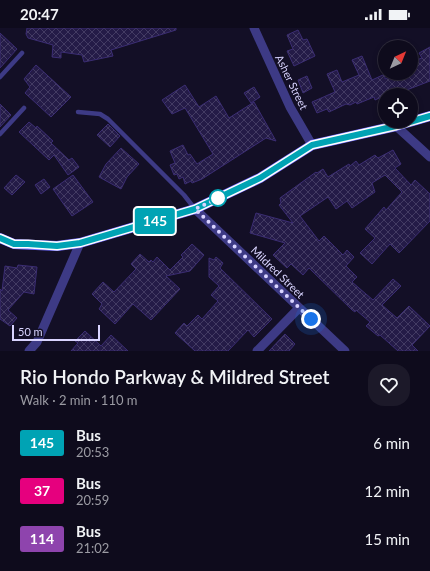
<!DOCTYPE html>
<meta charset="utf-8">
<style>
body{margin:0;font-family:Lato,sans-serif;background:#1c1929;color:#f1f3f6;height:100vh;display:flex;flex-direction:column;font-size:15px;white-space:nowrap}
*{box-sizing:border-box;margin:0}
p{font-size:13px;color:#9b9ba3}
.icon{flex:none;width:22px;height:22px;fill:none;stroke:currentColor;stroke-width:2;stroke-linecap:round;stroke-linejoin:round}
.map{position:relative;height:323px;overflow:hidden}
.panel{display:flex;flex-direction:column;background:#0e0b1c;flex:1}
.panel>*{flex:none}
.badge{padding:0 8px;border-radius:3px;font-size:14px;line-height:26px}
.needle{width:26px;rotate:43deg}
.controls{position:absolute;left:378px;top:12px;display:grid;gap:8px}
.controls a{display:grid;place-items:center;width:40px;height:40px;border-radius:50%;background:#0e0b1c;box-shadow:0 2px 6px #0003,0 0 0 1px #2e2b3b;font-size:20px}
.scale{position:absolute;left:12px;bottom:10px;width:88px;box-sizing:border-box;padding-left:4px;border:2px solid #d9d4ff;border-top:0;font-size:11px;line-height:14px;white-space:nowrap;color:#d9d4ff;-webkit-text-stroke:3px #130f26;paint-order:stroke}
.you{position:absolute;width:20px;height:20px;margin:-10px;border:3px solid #fff;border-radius:50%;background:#1a73e8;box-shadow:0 0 0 6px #1a73e833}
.map>.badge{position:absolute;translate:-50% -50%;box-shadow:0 0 0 2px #fff}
.round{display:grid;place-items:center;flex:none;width:42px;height:42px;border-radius:16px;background:#1c1929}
.headline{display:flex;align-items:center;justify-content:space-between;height:68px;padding:0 20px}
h1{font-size:19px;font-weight:600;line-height:30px}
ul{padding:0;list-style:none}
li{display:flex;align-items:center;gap:12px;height:48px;padding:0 20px}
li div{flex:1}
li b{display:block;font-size:15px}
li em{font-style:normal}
li .badge{min-width:44px;font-weight:700;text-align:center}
.status{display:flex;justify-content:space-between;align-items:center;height:28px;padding:0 20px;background:#0e0b1c;direction:ltr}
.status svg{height:11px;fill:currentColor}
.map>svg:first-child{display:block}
</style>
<div class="status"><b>20:47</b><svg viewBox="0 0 49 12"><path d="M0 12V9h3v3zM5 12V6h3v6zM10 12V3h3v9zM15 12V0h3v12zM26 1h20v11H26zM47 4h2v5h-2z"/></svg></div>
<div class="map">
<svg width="430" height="323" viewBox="0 0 430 323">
<defs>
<pattern id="building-cross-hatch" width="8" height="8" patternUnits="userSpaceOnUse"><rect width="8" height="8" fill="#241b47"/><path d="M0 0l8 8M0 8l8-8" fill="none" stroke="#433b63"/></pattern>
</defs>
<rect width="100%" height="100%" fill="#130f26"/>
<g fill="url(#building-cross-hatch)" stroke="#3b2d73">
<polygon points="27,0 176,0 176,2 111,22 113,28 84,34 82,27 61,24 61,30 52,29 53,17 28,10 26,6"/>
<polygon points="298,2 303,12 307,11 315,28 294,38 287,23 293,21 287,7"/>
<polygon points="0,5 17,21 0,40"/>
<polygon points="430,19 430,53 404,63 402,60 375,72 374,69 357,76 356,74 350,77 346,76 329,84 327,81 317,85 312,74 335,64 327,46 337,42 342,54 359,47 352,32 362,28 372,52 385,46 385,51 398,45 411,45 411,34 422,30 419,25"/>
<polygon points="36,37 71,69 51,89 25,65 30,59 24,51"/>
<polygon points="307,48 312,60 303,65 298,52"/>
<polygon points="185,57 199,79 216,68 229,90 254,74 276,113 266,110 202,151 192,155 191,153 185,156 183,149 179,151 177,146 174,147 170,137 175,135 170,123 183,117 188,127 190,126 197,136 213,126 185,80 172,86 162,72"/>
<polygon points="254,59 260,69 251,75 244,65"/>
<polygon points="0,76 11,87 0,99"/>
<polygon points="29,94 36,100 37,98 53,113 51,115 69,132 72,130 79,139 68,147 54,127 49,132 19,104"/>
<polygon points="108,96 120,108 110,119 97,107"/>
<polygon points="121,120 139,136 127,149 121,161 99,149 106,136"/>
<polygon points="393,122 401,136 395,140 411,157 415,152 430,166 430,193 399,225 390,216 372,236 360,225 375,210 365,201 384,179 386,182 402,164 385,147 372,155 375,164 352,180 347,173 336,181 328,169 300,188 319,213 324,208 343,227 347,222 354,229 346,238 357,249 352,254 373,272 393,251 401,258 382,277 397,290 409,278 430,298 412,317 418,323 398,323 380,307 378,308 366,298 370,294 356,282 355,284 352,282 309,240 303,247 291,236 287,240 273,227 285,215 250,205 256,185 293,195 279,177 281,175 280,170 316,144 317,145 323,141 328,149 349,136 350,138 356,133 359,137 375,127 378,130"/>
<polygon points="16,147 25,154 12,167 4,160"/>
<polygon points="73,147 93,174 72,188 53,161"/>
<polygon points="44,151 50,159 41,166 35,157"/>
<polygon points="192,216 204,227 190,243 166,248 180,261 151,292 133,276 115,296 99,281 102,276 92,266 103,254 114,264 136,241 131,236 140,226 149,234 151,232 153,234 157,229 170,242 183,229 181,227"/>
<polygon points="216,229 223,235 220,240 272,291 254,309 248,302 228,323 195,323 175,305 184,295 187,298 198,287 202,291 218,273 211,267 219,258 209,249 209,230 214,232"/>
<polygon points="18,237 37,239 34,266 24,264 8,282 17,290 10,298 0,291 0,261 2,263 5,238 17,240"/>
<polygon points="85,303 101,318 111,307 128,323 71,323 78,315 75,313"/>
<polygon points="285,306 295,316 289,323 269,323"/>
</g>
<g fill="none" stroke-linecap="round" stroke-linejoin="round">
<g stroke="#3d3a85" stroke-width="4.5">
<polyline points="0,49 22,25"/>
<polyline points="78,84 100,86 108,91 184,167 195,181"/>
<polyline points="0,106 24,80"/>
</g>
<g stroke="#3d3a85" stroke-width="9">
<polyline points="254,0 290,79 312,117"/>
<polyline points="396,98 430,129"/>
<polyline points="195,181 345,323"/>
<polyline points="29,323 37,314 80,215"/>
<polyline points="257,323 299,280"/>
</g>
<polyline stroke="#6f6bff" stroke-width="10" points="0,210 14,216 57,218 80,215 195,181 260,150 312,117 396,98 430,88"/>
</g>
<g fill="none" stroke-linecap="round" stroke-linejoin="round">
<g stroke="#fff" stroke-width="9">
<polyline id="line" points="0,210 14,216 28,216 57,218 80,215 195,181 260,150 312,117 396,98 430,88"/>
</g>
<use href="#line" stroke="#00a3b4" stroke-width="6"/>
<polyline stroke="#d9d4ff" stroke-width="4" stroke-dasharray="0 7.2" points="218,170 221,169 195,181 311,291"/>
</g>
<circle fill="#fff" stroke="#00a3b4" stroke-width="2" cx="218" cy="170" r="8"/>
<g text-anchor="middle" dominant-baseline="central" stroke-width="3" stroke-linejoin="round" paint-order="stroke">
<g font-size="11" fill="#d9d4ff" stroke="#130f26">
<text transform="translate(292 54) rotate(64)">Asher Street</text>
<text transform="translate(278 244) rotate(44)">Mildred Street</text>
</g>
</g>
</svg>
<div class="controls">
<a><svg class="needle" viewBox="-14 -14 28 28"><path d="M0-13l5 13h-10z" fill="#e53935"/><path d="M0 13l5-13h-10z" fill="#9b9ba3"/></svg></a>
<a><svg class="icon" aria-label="locate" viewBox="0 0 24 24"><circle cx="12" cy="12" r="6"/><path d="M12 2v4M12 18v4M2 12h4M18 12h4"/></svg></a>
</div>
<div class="scale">50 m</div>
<div class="you" style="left:311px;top:291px"></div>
<b class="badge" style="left:155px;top:193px;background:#00a3b4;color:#fff">145</b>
</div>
<section class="panel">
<div class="headline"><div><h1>Rio Hondo Parkway &amp; Mildred Street</h1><p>Walk · 2 min · 110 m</p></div><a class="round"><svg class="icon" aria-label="heart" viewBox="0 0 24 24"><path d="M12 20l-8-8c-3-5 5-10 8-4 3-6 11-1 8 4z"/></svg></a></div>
<ul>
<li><span class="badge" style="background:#00a3b4;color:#fff">145</span><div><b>Bus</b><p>20:53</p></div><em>6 min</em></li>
<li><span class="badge" style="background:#e6007e;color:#fff">37</span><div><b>Bus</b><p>20:59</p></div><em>12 min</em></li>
<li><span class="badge" style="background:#8e44ad;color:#fff">114</span><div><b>Bus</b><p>21:02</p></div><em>15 min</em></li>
</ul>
</section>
